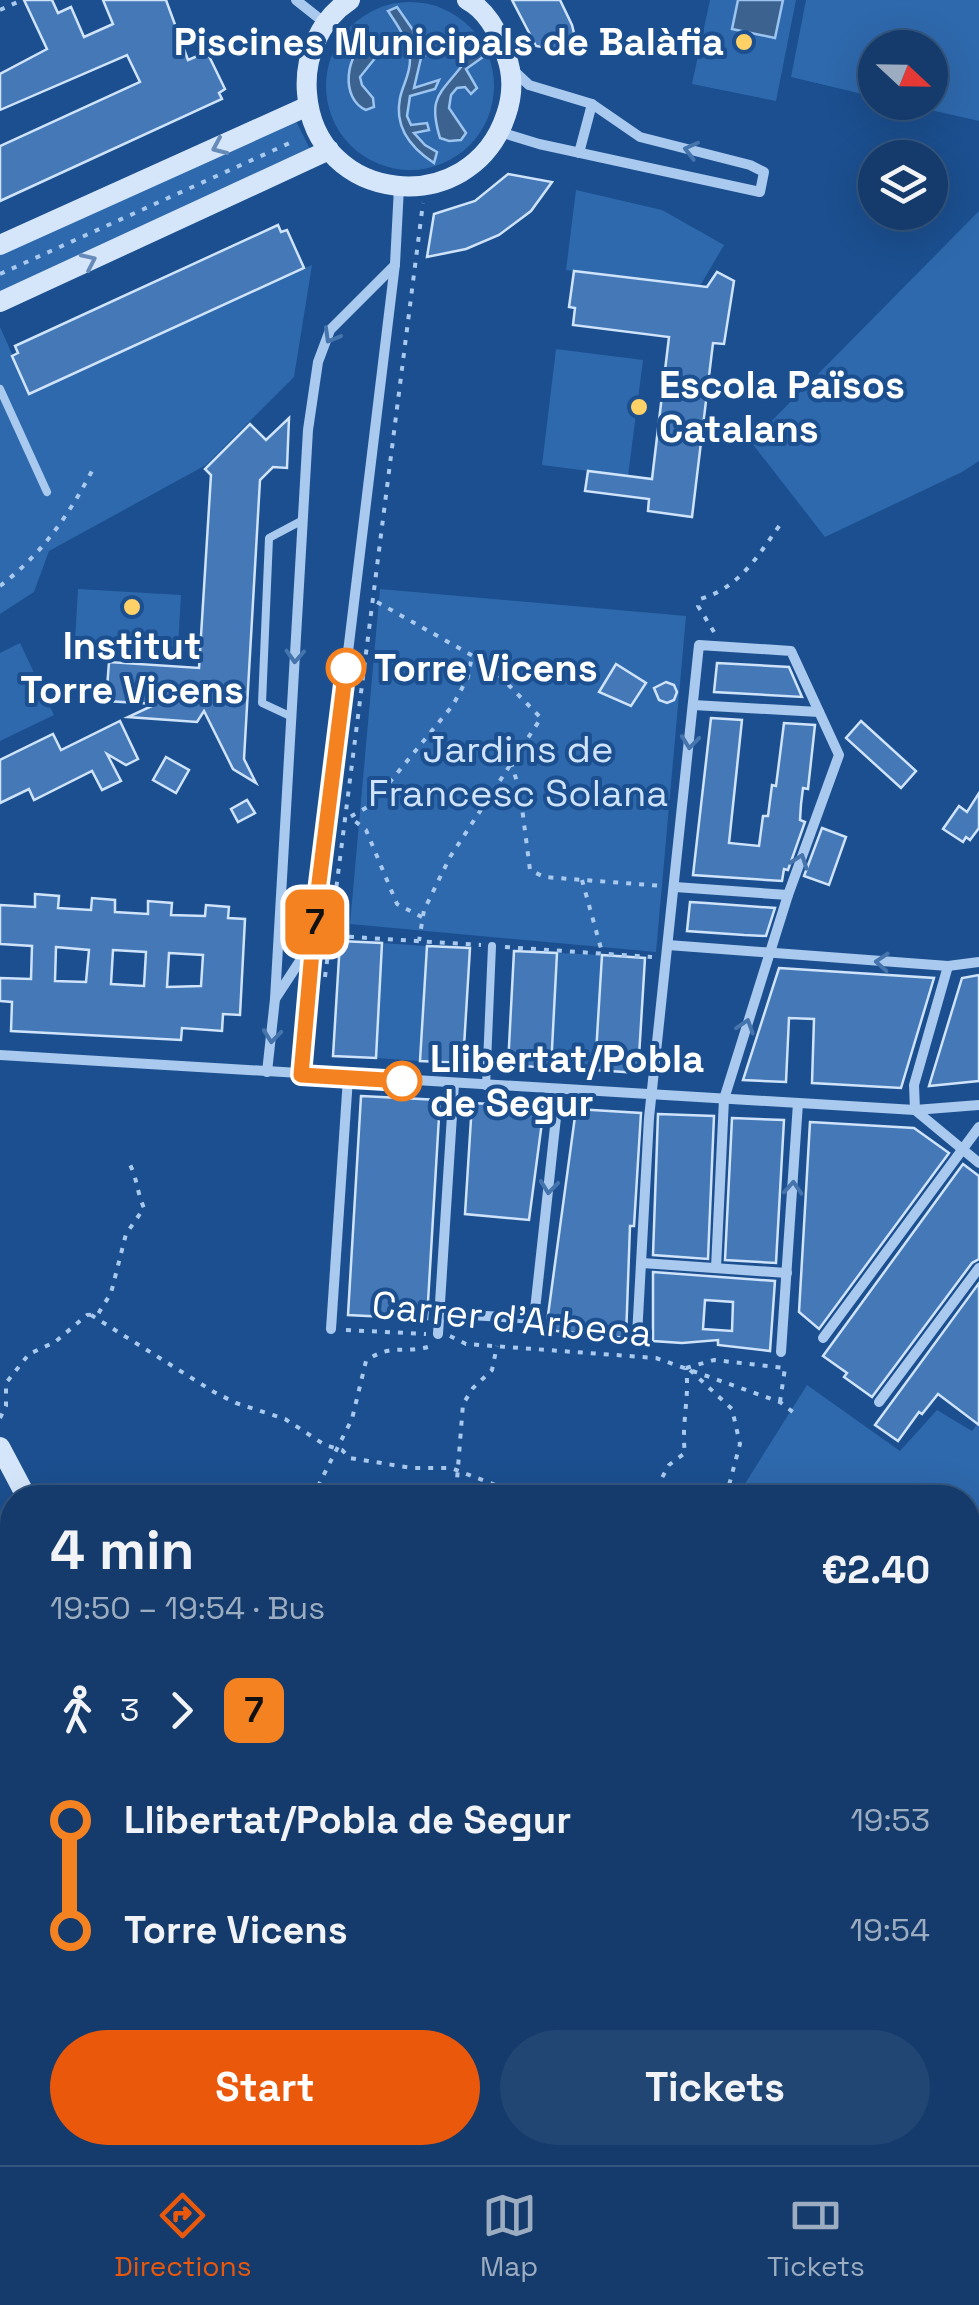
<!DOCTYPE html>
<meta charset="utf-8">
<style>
body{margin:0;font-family:"Space Grotesk",sans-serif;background:#214673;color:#f1f3f6;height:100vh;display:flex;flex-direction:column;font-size:38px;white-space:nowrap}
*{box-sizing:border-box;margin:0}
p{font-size:32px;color:#9dadc1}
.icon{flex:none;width:55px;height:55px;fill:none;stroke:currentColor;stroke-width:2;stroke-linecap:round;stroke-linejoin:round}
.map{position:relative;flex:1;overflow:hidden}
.sheet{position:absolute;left:0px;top:1485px;width:980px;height:680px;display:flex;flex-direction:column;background:#143b6b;border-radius:40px 40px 0 0;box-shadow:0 10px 40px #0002,0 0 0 2px #33557e}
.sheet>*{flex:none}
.badge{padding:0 20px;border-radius:15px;font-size:35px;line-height:65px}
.needle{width:65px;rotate:112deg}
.buttons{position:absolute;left:858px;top:30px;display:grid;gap:20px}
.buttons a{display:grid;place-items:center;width:90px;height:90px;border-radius:50%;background:#143b6b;box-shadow:0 10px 40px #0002,0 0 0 2px #33557e;font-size:50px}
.map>.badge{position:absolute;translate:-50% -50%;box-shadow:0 0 0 5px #fff}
.legs{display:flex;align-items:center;gap:15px;height:110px;padding:0 50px;font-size:32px}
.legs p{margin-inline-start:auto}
.head{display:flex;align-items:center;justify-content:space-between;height:170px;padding:0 50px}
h1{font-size:55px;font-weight:700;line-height:75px}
.button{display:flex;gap:20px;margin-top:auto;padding:20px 50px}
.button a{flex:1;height:115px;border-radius:60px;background:#ea580c;color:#fff;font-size:40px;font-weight:700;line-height:115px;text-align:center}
.button a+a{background:#214673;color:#f1f3f6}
ul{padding:0 50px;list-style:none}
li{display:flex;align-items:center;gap:35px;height:110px;font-size:38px}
li i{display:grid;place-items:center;width:15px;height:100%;margin:0 12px;background:currentColor}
li i::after{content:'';width:25px;height:25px;margin:-12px;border:8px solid;border-radius:50%;background:#143b6b}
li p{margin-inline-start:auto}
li:first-child i{background:linear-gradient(#0000 50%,currentColor 0)}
li:last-child i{background:linear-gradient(currentColor 50%,#0000 0)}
.menu{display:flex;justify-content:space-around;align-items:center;height:140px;border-top:2px solid #33557e;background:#143b6b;font-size:28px;color:#9dadc1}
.menu a{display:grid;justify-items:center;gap:5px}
.menu .current{color:#ea580c}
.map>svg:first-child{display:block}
</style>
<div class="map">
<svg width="979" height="2165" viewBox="0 0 979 2165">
<rect width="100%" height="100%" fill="#1b4f8f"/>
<g fill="#2e69ad">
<polygon points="710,0 796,0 776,101 692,84"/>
<polygon points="806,0 979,0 979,121 900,103 930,102 930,48 875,48 875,97 791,77"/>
<circle cx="410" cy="86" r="84"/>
<polygon points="296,121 310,149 0,292 0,255"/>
<polygon points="576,190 662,210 724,245 700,286 566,270"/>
<polygon points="979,211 979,461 962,472 825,537 751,442"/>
<polygon points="312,265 294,377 206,465 49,551 34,592 0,614 0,327 30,394"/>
<polygon points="556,349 643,360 628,476 542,465"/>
<polygon points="78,589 181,595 178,647 75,641"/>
<polygon points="380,589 686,616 656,952 350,924"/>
<polygon points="20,643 54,715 0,741 0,653"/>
<polygon points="382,943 427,946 420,1061 376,1058"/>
<polygon points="557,953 602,955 595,1070 551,1068"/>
<polygon points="807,1385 900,1451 937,1410 972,1431 979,1422 979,1700 968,1691 968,1498 736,1498"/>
<polygon points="12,2055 12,2152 192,2153 201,2165 0,2165 0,2063"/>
</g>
<g fill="#3c6290" stroke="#9cc4f0" stroke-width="2.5">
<polygon points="738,0 783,0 775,38 732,29"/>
<path d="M397,7L413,30L419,50L444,38L446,44L421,58L414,88L439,80L435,89L410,96L407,116L411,125L427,123L429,130L414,133L425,145L437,152L434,163C411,148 394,127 400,98C403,84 410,75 410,60C409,41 398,26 388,11Z"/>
<path d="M467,34L483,57L466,69L477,88L471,94L465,87L457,88L451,95L449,108L466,133L461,140L449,141L440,138C428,98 439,95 461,67V35Z"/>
<path d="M369,40L377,44L380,52L360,77L362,85L373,98L374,107L366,110C340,99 345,53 369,40Z"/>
</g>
<g fill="#4478b7" stroke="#cfe3fa" stroke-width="2.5" fill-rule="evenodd">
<polygon points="24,0 52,0 58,13 71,7 84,37 113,24 103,0 166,0 188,60 207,52 225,89 219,93 222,99 0,201 0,146 140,82 127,55 0,110 0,74 47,49"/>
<polygon points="512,0 560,0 572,25 579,54 536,46"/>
<polygon points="508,174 552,182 531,211 499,235 466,249 427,257 434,214 475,201"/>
<polygon points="278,225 281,232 287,230 304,268 29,394 12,356 18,353 15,346"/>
<polygon points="574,271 707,287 717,272 734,281 724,344 713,343 692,517 648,511 649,499 585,491 588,471 652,479 669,337 573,325 575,308 569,307"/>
<polygon points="289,418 287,468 273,467 260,480 244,759 256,783 233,769 204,711 197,722 128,717 156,704 106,701 109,662 199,668 211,475 205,469 250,424 266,440"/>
<polygon points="717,663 789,667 802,697 714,692"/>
<polygon points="616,664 646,683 631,706 599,692"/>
<polygon points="666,682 674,685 677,692 674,700 667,703 659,700 654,688"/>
<polygon points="711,718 742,720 729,843 759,846 763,816 768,816 772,785 776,786 784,723 815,725 808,789 803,788 801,804 800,820 805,822 788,870 784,869 782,881 693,875"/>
<polygon points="120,721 138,759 126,765 107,754 121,781 102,790 92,771 34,800 29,789 0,803 0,760 53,734 61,750"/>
<polygon points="861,721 916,771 901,788 846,738"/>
<polygon points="166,757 189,770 176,793 153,780"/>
<polygon points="979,793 979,828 970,840 966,837 963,842 943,829 959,806 967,812"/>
<polygon points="247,800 255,813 238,822 231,809"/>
<polygon points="822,828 846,837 829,885 804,876"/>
<path d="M35,894L59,896L58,908L91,910L92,898L115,900V912L148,914V901L172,903L171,915L205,916L206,905L229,907L228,918L245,919L240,1015L223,1014L222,1031L182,1028L181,1040L11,1031L12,1002L0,1001V978L31,979L32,946L0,944V905L35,907ZM56,947L89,950L86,982L55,981ZM113,950L146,952L144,986L111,984ZM169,953L203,955L201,986L167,987Z"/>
<polygon points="690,902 706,903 775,908 766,936 744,935 687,931"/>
<polygon points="340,941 382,943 376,1058 333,1056"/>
<polygon points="427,946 470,948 463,1063 420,1061"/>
<polygon points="514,951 557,953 551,1068 508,1065"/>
<polygon points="602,955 645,958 638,1073 595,1070"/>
<polygon points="779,968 934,978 901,1088 812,1083 814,1019 789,1018 786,1082 743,1080"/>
<polygon points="979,975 979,1081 929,1086 962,978"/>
<polygon points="361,1096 440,1100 427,1319 348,1315"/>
<polygon points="472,1103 544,1107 529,1220 465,1214"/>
<polygon points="576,1109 641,1113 634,1226 630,1226 626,1338 546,1330"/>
<polygon points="658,1114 714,1116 708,1259 653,1255"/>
<polygon points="732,1118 784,1120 776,1263 725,1260"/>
<polygon points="810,1122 914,1128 949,1153 819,1329 799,1312"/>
<polygon points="963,1164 979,1176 979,1259 972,1263 872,1397 844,1377 847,1373 823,1356"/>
<path d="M653,1272L775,1281L770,1351L718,1345V1340L682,1343L653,1341ZM705,1300L733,1302L732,1331L703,1329Z"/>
<polygon points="979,1283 979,1425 938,1394 922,1414 919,1412 898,1441 875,1425"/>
</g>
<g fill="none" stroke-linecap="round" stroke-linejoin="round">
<g stroke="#a9c9ee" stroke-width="4" stroke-dasharray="5 8" stroke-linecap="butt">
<polyline points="0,10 20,1"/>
<polyline points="0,274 294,141"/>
<path d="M0,586C42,554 69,515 93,469"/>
<polyline points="377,602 489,665 541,718 450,857 424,910 419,941"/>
<path d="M714,632L698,606L700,599C740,588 759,554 782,522"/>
<polyline points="511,762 520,792 530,870 544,877 663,886"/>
<polyline points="582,880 602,952"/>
<polyline points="422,917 397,904 366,830 350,817 371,805 453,705 468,677 472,656"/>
<polyline points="336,936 481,945"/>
<polyline points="505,947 652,957"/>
<polyline points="325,977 423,203"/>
<polyline points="91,1315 214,1392 236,1403 285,1419 325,1445 342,1450 350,1458 412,1468 451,1468 506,1489 537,1496 564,1494 586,1498"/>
<polyline points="346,1330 426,1334"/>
<polyline points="450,1336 466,1344 656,1358 780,1402 798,1416"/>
<polyline points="686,1368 714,1360 785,1368 780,1402"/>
<polyline points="690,1370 732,1409 740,1444 728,1489 737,1498"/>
<path d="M0,1418L6,1406V1383L29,1354L55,1342L87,1315L98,1314L111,1293L126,1234L144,1208C136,1190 138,1178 127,1159"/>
<path d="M312,1498L352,1419L366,1361C392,1342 404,1355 431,1346"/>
<polyline points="442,1498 457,1480 463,1404 473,1388 492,1370 497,1346"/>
<path d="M648,1498L652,1496L669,1465L685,1453C681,1424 690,1397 686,1368"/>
</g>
<g stroke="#a9c9ee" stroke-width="8">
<polyline points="0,389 47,492"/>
<polyline points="292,717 262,703 269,538 303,520"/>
<polyline points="486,1086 492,946"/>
</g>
<g stroke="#a9c9ee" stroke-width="10">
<polyline points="296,0 325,23"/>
<polyline points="500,132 539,144 760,192 764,172 750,165 640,137 592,104 529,85 512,69"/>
<polyline points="579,153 592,104"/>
<polyline points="693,705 819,712"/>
<polyline points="675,887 788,895"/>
<polyline points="668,945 948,966 979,962"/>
<polyline points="948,966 914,1085 915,1110 979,1163"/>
<polyline points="275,999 308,430 318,362 330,330 395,265"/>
<polyline points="0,1055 915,1110 979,1105"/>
<polyline points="267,1072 275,999 311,944"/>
<polyline points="301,1075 313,941 395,264 399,187"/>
<polyline points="642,1263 787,1273"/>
<polyline points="439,1313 534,1319 559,1090"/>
<polyline points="331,1329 348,1078"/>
<polyline points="438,1334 454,1084"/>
<polyline points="637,1336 649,1118 699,645 791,651 839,755 788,895 724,1099 716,1268"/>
<polyline points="823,1338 979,1127"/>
<polyline points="781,1352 798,1103"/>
<polyline points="879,1402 979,1268"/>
<polyline points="0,1677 12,1691"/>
</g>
<g stroke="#d6e6fa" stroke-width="20">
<path d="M350,0C319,20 304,58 307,93C315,205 471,221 506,115C513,95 513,74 506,55C499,34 488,11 467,0"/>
<polyline points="0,245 308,106"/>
<polyline points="0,302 329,150"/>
<polyline points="0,1447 27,1498"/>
<polyline points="539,2152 564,2165"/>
</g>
</g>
<defs><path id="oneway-chevron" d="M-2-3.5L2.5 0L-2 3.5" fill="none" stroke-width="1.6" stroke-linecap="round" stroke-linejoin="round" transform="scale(2.5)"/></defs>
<g stroke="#668bba">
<use href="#oneway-chevron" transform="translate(219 147) rotate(156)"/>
<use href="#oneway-chevron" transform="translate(89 261) rotate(-25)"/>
</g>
<g stroke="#4674ac">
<use href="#oneway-chevron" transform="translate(691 150) rotate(-166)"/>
<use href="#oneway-chevron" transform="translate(331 336) rotate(120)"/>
<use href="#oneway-chevron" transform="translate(295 656) rotate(93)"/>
<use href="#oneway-chevron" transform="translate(690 742) rotate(96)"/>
<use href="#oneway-chevron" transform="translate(800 861) rotate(-70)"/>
<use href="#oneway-chevron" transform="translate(882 962) rotate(-176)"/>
<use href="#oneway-chevron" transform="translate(746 1026) rotate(-72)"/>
<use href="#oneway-chevron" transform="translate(272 1036) rotate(96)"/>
<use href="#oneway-chevron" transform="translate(549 1187) rotate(96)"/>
<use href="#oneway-chevron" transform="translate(793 1188) rotate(-86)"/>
</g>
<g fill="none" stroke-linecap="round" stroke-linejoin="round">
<g stroke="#fff" stroke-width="22">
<polyline id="line-1" points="346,668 316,907 301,1075 402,1081"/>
</g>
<use href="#line-1" stroke="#f58220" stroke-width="15"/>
</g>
<g fill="#ffd166" stroke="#1b4f8f" stroke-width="4">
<circle cx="744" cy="42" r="10"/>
<circle cx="639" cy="407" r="10"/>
<circle cx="132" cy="607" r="10"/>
</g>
<g fill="#fff" stroke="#f58220" stroke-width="5">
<circle cx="346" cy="668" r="18"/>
<circle cx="402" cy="1081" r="18"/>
</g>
<g text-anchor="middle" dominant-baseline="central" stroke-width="8" stroke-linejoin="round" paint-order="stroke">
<g font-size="38" font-weight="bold" fill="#fff" stroke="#1b4f8f" text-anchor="end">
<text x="724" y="42">Piscines Municipals de Balàfia</text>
<text x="659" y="385" text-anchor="start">Escola Països<tspan x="659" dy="44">Catalans</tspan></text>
<text x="132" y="646" text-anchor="middle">Institut<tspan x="132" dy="44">Torre Vicens</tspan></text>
</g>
<g font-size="38" font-weight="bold" fill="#fff" stroke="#1b4f8f" text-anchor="start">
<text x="374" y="668">Torre Vicens</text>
<text x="430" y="1059">Llibertat/Pobla<tspan x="430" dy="44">de Segur</tspan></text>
</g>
<g font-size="38" fill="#cfe3fa" stroke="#1b4f8f">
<text x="518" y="749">Jardins de<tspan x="518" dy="44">Francesc Solana</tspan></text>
</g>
<g font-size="38" fill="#fff" stroke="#1b4f8f">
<text transform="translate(512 1319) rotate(6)">Carrer d'Arbeca</text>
</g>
</g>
</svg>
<div class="buttons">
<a><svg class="needle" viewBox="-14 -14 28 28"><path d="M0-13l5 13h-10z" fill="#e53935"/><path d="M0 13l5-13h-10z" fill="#9dadc1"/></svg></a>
<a><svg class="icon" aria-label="layers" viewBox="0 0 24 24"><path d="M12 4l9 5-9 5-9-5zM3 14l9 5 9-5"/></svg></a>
</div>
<b class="badge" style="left:315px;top:922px;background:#f58220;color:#111">7</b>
<section class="sheet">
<div class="head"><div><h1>4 min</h1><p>19:50 – 19:54 · Bus</p></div><b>€2.40</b></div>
<div class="legs"><svg class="icon" aria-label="walk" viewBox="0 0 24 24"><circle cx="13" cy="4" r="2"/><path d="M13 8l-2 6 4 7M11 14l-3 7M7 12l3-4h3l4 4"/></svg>3<svg class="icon" aria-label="forward" viewBox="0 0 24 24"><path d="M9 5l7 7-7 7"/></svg><b class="badge" style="background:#f58220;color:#111">7</b></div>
<ul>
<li><i style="color:#f58220"></i><b>Llibertat/Pobla de Segur</b><p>19:53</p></li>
<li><i style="color:#f58220"></i><b>Torre Vicens</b><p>19:54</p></li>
</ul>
<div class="button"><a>Start</a><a>Tickets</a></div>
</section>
</div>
<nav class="menu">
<a class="current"><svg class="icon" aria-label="directions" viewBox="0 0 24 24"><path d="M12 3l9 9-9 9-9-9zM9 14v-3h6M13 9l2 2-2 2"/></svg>Directions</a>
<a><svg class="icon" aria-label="map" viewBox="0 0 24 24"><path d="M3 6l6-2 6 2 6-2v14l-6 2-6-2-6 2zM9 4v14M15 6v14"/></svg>Map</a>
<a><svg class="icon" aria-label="tickets" viewBox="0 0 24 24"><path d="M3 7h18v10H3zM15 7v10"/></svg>Tickets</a>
</nav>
